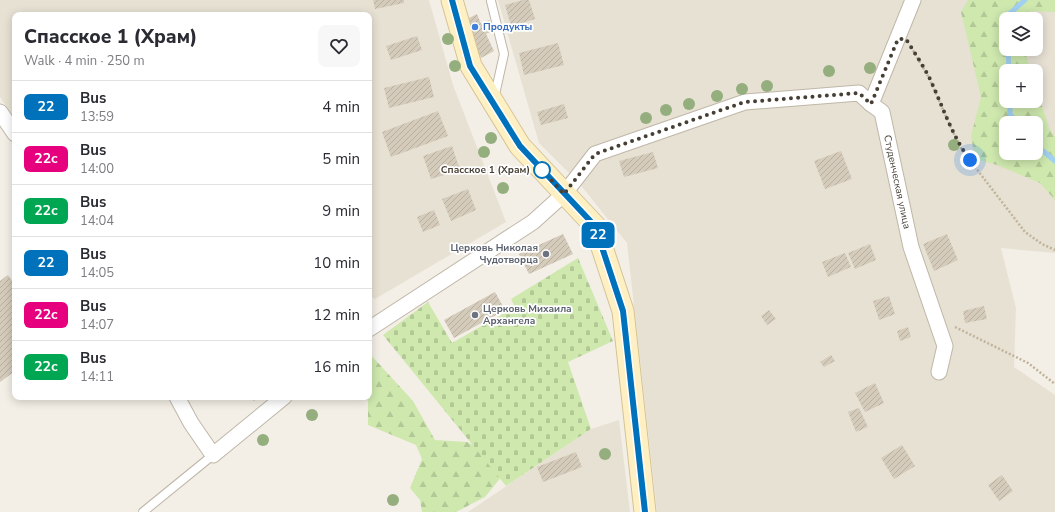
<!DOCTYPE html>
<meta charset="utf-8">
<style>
body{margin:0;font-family:"Nunito Sans",sans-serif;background:#f7f7f7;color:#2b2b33;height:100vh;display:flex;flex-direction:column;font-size:15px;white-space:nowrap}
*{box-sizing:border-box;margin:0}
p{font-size:13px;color:#7c7c81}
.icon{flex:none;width:22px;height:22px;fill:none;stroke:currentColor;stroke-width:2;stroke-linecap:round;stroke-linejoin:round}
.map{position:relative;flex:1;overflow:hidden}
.details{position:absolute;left:12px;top:12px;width:360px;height:388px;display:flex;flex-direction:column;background:#fff;border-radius:8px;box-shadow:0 2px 10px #0003}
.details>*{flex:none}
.badge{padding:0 8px;border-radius:6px;font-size:14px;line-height:26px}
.controls{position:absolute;left:999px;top:12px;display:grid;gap:8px}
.controls a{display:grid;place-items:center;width:44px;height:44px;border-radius:8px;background:#fff;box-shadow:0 2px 10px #0003;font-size:20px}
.you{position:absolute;width:20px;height:20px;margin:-10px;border:3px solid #fff;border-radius:50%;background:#1a73e8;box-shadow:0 0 0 6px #1a73e833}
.map>.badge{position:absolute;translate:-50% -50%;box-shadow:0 0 0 2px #fff}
.round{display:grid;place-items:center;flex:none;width:42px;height:42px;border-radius:8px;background:#f7f7f7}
.overview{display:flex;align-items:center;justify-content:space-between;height:68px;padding:0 12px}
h1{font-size:19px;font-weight:800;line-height:30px}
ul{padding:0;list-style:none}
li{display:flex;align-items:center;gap:12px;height:52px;padding:0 12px;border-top:1px solid #e1e1e2}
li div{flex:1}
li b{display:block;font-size:15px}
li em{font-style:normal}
li .badge{min-width:44px;font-weight:700;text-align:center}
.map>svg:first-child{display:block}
</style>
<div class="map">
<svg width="1055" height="512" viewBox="0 0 1055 512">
<defs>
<pattern id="forest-firs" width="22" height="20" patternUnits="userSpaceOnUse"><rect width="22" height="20" fill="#cee8ae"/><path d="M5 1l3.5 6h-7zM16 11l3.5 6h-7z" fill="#b2c896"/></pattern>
<pattern id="cemetery-stones" width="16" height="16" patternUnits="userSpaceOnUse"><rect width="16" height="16" fill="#cee8ae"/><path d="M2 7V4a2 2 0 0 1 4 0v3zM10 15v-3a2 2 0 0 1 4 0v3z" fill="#b2c896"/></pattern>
<pattern id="building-hatch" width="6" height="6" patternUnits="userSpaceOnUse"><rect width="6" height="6" fill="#d5cbbb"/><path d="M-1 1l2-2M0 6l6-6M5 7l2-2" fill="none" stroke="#b8afa1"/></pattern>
</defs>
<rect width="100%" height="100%" fill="#f3efe6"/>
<g fill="#e7e1d4" fill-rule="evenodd">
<polygon points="0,0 429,0 453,85 506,222 375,299 369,295 369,15 15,15 15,120 0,97"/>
<path d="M498,0H1055V253L1001,248L1016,308L1014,367L1055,395V512H657L627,243L579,183L539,143ZM1006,19H1036V49H1006ZM1006,71H1036V101H1006ZM1006,123H1036V153H1006Z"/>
<polygon points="619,420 630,512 468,512 591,429"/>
</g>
<g fill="url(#forest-firs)" fill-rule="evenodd">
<path d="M968,0H1055V12L1031,11L1028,19H1006V49H1024L1031,71H1006V101H1036V87L1049,128L1055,137V200L1040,183L997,165L975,159L971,136L981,97L961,12ZM1006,123H1036V153H1006Z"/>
<polygon points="369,353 413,401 435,440 467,442 506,461 502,476 485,497 456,512 422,512 420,500 410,488 422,459 416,445 368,425 368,401 364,397 369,397"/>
</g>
<polygon fill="url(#cemetery-stones)" points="578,258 613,341 568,362 591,429 506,486 383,335 428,302 452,343 515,307 511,299"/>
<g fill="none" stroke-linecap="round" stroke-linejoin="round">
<g stroke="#a1d0f1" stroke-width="5">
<polyline points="1008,19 1008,15 1025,0"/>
<polyline points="1008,49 1009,71"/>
<polyline points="1010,101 1010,114 1017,123"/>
<polyline points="1036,145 1055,161"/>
</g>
</g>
<g fill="url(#building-hatch)">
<polygon points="373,0 404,0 404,3 375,9"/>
<polygon points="523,0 529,0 535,19 511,26 505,5"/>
<polygon points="477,14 481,24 489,20 494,30 486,34 494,51 481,58 463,21"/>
<polygon points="417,36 422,50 391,60 386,46"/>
<polygon points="558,43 564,65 524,75 519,53"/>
<polygon points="429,77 434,97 389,108 384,88"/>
<polygon points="564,104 568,118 541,125 537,112"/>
<polygon points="438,111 448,136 391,157 382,132"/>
<polygon points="452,146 460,170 431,179 423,156"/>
<polygon points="841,151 852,179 825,189 814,161"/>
<polygon points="653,152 658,168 624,177 619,161"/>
<polygon points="468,189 476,210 451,221 442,199"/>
<polygon points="434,210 440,225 423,232 417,217"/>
<polygon points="563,234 573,254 529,274 519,254"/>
<polygon points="947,234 958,260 934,271 923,244"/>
<polygon points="870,244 876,260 855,269 848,253"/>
<polygon points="845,253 851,267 828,277 822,262"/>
<polygon points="8,275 15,285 15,371 0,382 0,281"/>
<polygon points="495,292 505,310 454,338 444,320"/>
<polygon points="889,296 895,314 879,320 873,301"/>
<polygon points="984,306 987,319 965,323 963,311"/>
<polygon points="769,310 776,319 767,325 761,316"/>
<polygon points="908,327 911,337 900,341 897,331"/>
<polygon points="831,355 835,361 824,367 820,362"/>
<polygon points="875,383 884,403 865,412 855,393"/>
<polygon points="251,397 259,397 254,401"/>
<polygon points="859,408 868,427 856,432 848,412"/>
<polygon points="902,445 915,466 894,479 881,458"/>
<polygon points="576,452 582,467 543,482 537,467"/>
<polygon points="1002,475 1013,491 999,501 988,485"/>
</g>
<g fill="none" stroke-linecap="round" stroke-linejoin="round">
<g stroke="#bfb7a8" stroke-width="10">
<g id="lane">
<polyline points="491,1 504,54 494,99"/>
<polyline points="143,512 213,455"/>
</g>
</g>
<g stroke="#bfb7a8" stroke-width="17">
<g id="street">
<polyline points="913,0 871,104 882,112 911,247 945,346 939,372"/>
<polyline points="0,112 15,134"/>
<polyline points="369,329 533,222 564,194 595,154 745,102 859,93 871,104"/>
<polyline points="177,397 191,423 213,455 284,397"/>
</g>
</g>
<g stroke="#d4c395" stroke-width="23">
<polyline id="secondary" points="452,0 471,66 520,146 595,226 623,311 645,512"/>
</g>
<g stroke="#c0b399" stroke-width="2.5" stroke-dasharray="2 2" stroke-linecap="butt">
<polyline points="911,47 929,78 952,130 962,150 1025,232 1042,244 1055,250"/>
<polyline points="955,327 1028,363 1055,384"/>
</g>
<use href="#lane" stroke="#fff" stroke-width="8"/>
<use href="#street" stroke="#fff" stroke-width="15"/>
<use href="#secondary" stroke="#fff0c4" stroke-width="21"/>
</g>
<g fill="#94ae7e">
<circle cx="448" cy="39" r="6"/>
<circle cx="455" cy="66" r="6"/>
<circle cx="870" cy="68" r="6"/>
<circle cx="829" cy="71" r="6"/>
<circle cx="767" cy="86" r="6"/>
<circle cx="742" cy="89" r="6"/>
<circle cx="717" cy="96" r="6"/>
<circle cx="689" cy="104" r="6"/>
<circle cx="666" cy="110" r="6"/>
<circle cx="646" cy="118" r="6"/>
<circle cx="491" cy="138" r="6"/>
<circle cx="954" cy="145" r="6"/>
<circle cx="484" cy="152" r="6"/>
<circle cx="503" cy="188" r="6"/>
<circle cx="312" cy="415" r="6"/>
<circle cx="263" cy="440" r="6"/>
<circle cx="605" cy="454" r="6"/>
<circle cx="393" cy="500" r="6"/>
</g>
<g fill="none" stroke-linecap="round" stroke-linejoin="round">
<g stroke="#fff" stroke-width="9">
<polyline id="line" points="452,0 470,66 520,146 595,226 623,311 645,512"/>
</g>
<use href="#line" stroke="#0072bc" stroke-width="6"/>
<path stroke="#463f35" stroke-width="4" stroke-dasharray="0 7.2" d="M542,170L564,194L595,154L730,107L745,102L859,93L871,104L898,39H906C914,52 923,65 930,79C943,107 952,136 970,160"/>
</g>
<circle fill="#3f7fe0" stroke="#fff" stroke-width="1.5" cx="475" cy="27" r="4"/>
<circle fill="#fff" stroke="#0072bc" stroke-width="2" cx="542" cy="170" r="8"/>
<g fill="#6b7280" stroke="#fff" stroke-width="1.5">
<circle cx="546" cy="254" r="4"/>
<circle cx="475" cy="315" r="4"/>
</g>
<g text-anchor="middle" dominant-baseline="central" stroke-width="3.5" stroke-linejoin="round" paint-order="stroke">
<g font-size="10" font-weight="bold" fill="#366cbe" stroke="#fff" text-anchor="start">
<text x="483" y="27">Продукты</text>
</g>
<g font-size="10" font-weight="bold" fill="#463f35" stroke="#fff" text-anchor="end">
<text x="530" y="170">Спасское 1 (Храм)</text>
</g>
<g font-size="10" fill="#463f35" stroke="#fff">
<text transform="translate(897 182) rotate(78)">Студенческая улица</text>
</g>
<g font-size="10" font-weight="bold" fill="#5b616d" stroke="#fff" text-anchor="end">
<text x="538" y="248">Церковь Николая<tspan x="538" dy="12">Чудотворца</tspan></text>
<text x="483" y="309" text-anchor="start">Церковь Михаила<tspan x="483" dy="12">Архангела</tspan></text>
</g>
</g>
</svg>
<div class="controls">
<a><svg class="icon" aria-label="layers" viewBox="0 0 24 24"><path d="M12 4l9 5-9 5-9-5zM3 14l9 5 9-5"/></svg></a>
<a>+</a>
<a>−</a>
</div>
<div class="you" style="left:970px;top:160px"></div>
<b class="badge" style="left:598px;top:235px;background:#0072bc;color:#fff">22</b>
<section class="details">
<div class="overview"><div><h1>Спасское 1 (Храм)</h1><p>Walk · 4 min · 250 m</p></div><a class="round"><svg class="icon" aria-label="heart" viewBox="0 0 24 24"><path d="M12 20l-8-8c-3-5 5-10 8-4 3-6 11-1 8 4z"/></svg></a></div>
<ul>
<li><span class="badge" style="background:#0072bc;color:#fff">22</span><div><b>Bus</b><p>13:59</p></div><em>4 min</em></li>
<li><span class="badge" style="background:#e6007e;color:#fff">22c</span><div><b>Bus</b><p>14:00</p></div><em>5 min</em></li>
<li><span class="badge" style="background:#00a651;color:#fff">22с</span><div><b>Bus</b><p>14:04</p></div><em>9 min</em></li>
<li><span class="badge" style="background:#0072bc;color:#fff">22</span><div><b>Bus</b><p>14:05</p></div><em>10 min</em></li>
<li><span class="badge" style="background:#e6007e;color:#fff">22c</span><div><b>Bus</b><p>14:07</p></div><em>12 min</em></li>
<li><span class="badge" style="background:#00a651;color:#fff">22с</span><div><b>Bus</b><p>14:11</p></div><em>16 min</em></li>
</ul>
</section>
</div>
